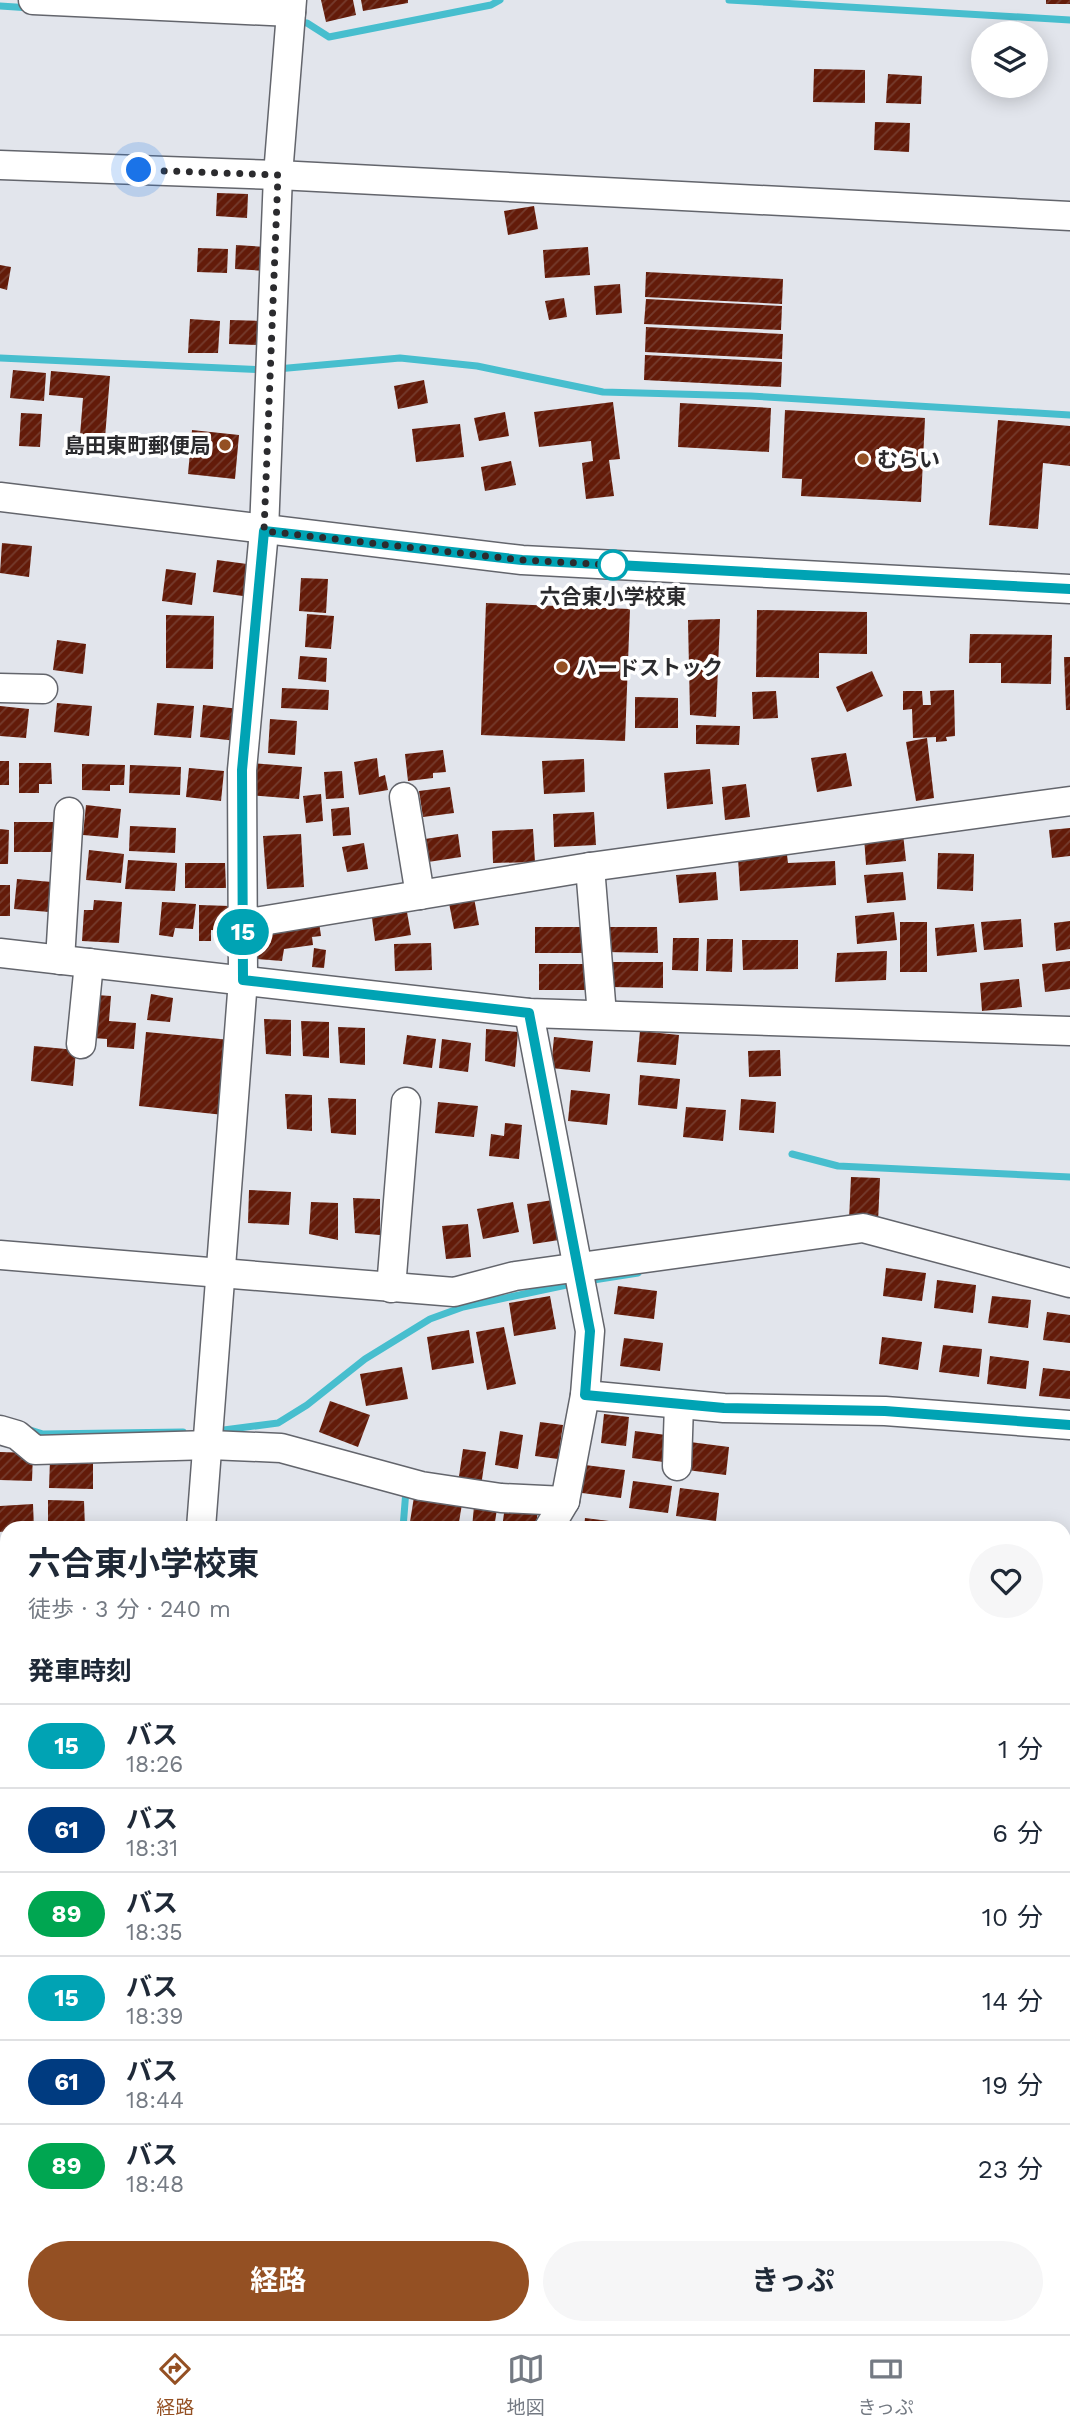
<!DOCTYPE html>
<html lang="ja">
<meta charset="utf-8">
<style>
body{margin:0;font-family:"Work Sans","Noto Sans JP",sans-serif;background:#f6f6f7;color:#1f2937;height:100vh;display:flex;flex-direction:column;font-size:26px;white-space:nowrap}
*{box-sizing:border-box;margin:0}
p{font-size:23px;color:#747a83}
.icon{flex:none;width:38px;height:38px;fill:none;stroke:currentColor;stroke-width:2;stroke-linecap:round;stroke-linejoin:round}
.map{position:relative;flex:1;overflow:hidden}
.details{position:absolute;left:0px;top:1521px;width:1071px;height:814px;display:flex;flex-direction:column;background:#fff;border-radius:21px 21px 0 0;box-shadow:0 4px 18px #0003}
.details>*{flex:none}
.badge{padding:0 14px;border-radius:23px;font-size:24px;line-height:46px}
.controls{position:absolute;left:971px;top:21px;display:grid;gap:14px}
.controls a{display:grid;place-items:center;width:77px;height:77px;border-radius:50%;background:#fff;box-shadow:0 4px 18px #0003;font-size:35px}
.you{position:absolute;width:35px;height:35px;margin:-18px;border:5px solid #fff;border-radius:50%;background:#1a73e8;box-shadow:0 0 0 10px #1a73e833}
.map>.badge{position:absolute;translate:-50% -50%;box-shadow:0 0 0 4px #fff}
h2{padding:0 28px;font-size:26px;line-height:63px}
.round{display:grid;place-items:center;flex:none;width:74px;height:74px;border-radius:37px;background:#f6f6f7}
.headline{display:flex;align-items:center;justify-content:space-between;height:119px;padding:0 28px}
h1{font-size:33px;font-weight:700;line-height:52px}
.button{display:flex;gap:14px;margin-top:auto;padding:14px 28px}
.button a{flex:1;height:80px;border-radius:42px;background:#945023;color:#fff;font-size:28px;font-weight:700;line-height:80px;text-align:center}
.button a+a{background:#f6f6f7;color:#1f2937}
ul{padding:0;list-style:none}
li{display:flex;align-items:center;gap:21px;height:84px;padding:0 28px;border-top:2px solid #e0e1e3}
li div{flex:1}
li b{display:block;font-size:26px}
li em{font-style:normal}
li .badge{min-width:77px;font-weight:700;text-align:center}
.tab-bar{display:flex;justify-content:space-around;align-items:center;height:98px;border-top:2px solid #e0e1e3;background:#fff;font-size:19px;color:#747a83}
.tab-bar a{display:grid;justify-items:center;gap:4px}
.tab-bar .active{color:#945023}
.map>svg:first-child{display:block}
</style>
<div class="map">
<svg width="1070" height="2334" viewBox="0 0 1070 2334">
<defs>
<pattern id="building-hatch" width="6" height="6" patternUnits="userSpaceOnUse" patternTransform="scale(1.75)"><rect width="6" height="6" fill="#631b09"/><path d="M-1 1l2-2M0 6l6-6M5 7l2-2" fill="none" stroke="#753c2e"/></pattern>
</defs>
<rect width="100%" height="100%" fill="#e2e5ec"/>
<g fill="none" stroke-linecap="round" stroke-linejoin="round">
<g stroke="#47bece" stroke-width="7">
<polyline points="729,0 1070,20"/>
<polyline points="0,6 31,8"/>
<polyline points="298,22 307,23 329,37 491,5 500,0"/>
<polyline points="0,358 265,370"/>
<polyline points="277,369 400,358 477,366 603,392 751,396 1070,415"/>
<polyline points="792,1154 838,1166 1070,1177"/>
<polyline points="587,1281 638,1273"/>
<polyline points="27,1429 43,1434 183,1432"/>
<polyline points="216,1431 278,1423 307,1405 365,1359 430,1319 463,1307 576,1283"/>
<polyline points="403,1528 406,1490"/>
<polyline points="1064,1605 1070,1605"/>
<polyline points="1064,2009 1070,2009"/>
<polyline points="0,2026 7,2030"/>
<polyline points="1064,2253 1070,2246"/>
</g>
</g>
<g fill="url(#building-hatch)">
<polygon points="321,0 353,0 356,15 326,22"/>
<polygon points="361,0 408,0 408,3 363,11"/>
<rect x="1046" y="0" width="24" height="4"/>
<polygon points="814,69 865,70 865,103 813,102"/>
<polygon points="888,74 922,76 921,104 886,103"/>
<polygon points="875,122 910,123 909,152 874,150"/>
<polygon points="217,193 248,194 247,218 216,216"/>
<polygon points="534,206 538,229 508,235 504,211"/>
<polygon points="236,245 267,247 266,271 235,269"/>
<polygon points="588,247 590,275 545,278 543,250"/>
<polygon points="198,248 228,249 227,273 197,272"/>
<polygon points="0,265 11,267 7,290 0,288"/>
<polygon points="646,272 783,279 782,304 645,297"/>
<polygon points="620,284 622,313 596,315 594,286"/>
<polygon points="564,298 567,317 549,320 545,301"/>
<polygon points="646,299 782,306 781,330 644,324"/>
<polygon points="190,319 220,321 218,353 188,353"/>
<polygon points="230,320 260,321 259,345 229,344"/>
<polygon points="646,327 783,334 782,359 645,352"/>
<polygon points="645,355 782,362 781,387 644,380"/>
<polygon points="13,370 46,373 44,401 10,398"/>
<polygon points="51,371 110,376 104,450 79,448 83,398 49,395"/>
<polygon points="424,380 428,403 398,409 394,386"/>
<polygon points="613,402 620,459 609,460 614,496 586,499 582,463 593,461 591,441 539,447 534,412"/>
<polygon points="680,403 771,408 769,452 678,447"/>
<polygon points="785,410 925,418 921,502 801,496 802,479 782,478"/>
<polygon points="505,412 509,436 479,441 474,418"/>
<polygon points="21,413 42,414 40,447 19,446"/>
<polygon points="998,420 1070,426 1070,466 1043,463 1038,529 989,525"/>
<polygon points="460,424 464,457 416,462 412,429"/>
<polygon points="192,430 239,435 235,479 188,474"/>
<polygon points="511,461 516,485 485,491 481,467"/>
<polygon points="2,543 32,546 29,577 0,573"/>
<polygon points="217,560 247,564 243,596 213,592"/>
<polygon points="166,569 196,573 192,605 162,601"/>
<polygon points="301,578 328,579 326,613 299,611"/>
<polygon points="486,603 630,609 625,741 481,735"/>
<polygon points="757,610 867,612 867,654 819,653 819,678 756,677"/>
<polygon points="307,614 334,616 331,649 305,647"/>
<polygon points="166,615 214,616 213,669 166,668"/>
<polygon points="720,619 716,717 690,715 688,620"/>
<polygon points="970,634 1052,635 1051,684 1001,683 1001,663 969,663"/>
<polygon points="57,640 86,644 83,674 53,670"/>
<polygon points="300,656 327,658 326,682 298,679"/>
<polygon points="1064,657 1070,657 1070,710 1066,710"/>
<polygon points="872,671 883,696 847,712 836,687"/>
<polygon points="282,688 329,690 328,710 281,708"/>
<polygon points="954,690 955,736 946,737 947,741 936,742 936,737 913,738 912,709 903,710 903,691 922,691 923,705 931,705 930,691"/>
<polygon points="776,691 778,718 753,719 752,692"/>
<polygon points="635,697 678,698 678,728 635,728"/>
<polygon points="57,703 92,706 89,736 54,732"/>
<polygon points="157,703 194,706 191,738 154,735"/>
<polygon points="203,705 240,709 237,741 200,737"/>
<polygon points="0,706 29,709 26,738 0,736"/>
<polygon points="270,719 297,721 295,755 268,753"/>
<polygon points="696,725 740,726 739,745 696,744"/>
<polygon points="927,738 934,798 916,801 906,742"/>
<polygon points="443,750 446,772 433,773 433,778 408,781 405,754"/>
<polygon points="846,753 852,786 817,792 811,758"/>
<polygon points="377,758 379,777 385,775 388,790 359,795 354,762"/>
<polygon points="584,759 585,792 544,794 542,761"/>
<rect x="0" y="761" width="9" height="24"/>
<polygon points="19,763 51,763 52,784 39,784 39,793 19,793"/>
<polygon points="252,763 302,767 299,799 249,795"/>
<polygon points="82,764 125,765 124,785 110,785 110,791 82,790"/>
<polygon points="130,765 181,767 180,795 129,793"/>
<polygon points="189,768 224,771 221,801 186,797"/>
<polygon points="710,769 713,804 667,809 664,773"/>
<polygon points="342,771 344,798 326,799 324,772"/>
<polygon points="746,784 750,817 725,820 722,787"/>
<polygon points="450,787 454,813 423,817 419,791"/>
<polygon points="321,794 323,821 306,823 303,796"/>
<polygon points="86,805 121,809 118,838 83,835"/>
<polygon points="349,807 351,835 333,836 331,809"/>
<polygon points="594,812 596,845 554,847 553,814"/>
<rect x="14" y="822" width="39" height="30"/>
<polygon points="130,826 176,828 175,853 129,851"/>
<polygon points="1070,828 1070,856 1052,858 1049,830"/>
<polygon points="0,829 9,830 8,864 0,864"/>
<polygon points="533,829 535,862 493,863 492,831"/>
<polygon points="301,834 304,887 267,889 263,836"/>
<polygon points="458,834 461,857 428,862 425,839"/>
<polygon points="903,834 906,861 866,865 864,837"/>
<polygon points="364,843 368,869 347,872 342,847"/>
<polygon points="89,850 124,854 121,883 86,880"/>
<polygon points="938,853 974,854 973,891 937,889"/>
<polygon points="787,855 788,863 835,861 836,885 740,891 738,858"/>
<polygon points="128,860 177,863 175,891 125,889"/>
<polygon points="185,863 225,863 226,888 185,888"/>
<polygon points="716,872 718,900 679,903 676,875"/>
<polygon points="903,872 906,900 867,903 864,875"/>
<polygon points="17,879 52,882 49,912 14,909"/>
<rect x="0" y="885" width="10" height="31"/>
<polygon points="474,898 479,925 454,929 449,903"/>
<polygon points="94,900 122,902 119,943 82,941 84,910 93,910"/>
<polygon points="162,902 196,904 193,929 175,928 173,937 159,935"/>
<polygon points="199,905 230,906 229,931 211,930 211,941 199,941"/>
<polygon points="397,907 398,914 407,912 411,935 375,941 372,918 377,917 376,910"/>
<polygon points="894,912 897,940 857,944 855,916"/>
<polygon points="1021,919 1023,947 984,950 981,922"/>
<polygon points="1070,921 1070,949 1056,951 1054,923"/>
<polygon points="319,922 321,936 312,937 313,945 284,949 282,961 257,959 260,935"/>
<rect x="900" y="922" width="27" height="50"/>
<polygon points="974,924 977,952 937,956 935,928"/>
<rect x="535" y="927" width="52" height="26"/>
<polygon points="605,927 657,927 658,953 606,952"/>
<polygon points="673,938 699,938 698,971 672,970"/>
<polygon points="707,939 733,939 732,972 706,971"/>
<polygon points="742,940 798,940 798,969 743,970"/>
<polygon points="431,943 432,970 395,971 394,944"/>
<polygon points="314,948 326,950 324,968 312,967"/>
<polygon points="887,951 886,980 835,982 837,953"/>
<polygon points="1070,961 1070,989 1045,992 1042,964"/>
<polygon points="611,962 663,962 663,988 611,987"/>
<rect x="539" y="964" width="52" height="26"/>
<polygon points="1019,979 1022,1007 982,1011 980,983"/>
<polygon points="151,994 173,998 170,1022 147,1020"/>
<polygon points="96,995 111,996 109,1021 136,1023 134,1049 107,1047 107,1039 94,1038"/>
<polygon points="264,1019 291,1020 291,1056 266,1054"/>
<polygon points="301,1021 329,1022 329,1058 303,1056"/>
<polygon points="338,1027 365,1028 365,1065 340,1063"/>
<polygon points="486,1029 518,1032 515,1067 485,1061"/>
<polygon points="640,1031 679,1035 676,1065 637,1062"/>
<polygon points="146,1032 231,1040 224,1115 139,1106"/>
<polygon points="407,1035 436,1039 432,1068 403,1064"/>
<polygon points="554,1037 593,1041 590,1072 551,1068"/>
<polygon points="442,1039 471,1043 468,1072 439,1068"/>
<polygon points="34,1046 76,1050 73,1086 31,1081"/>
<polygon points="780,1050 781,1076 749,1077 748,1051"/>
<polygon points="640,1075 680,1079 677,1109 638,1105"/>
<polygon points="571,1090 610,1094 607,1125 568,1121"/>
<polygon points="285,1094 312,1095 312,1131 287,1129"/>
<polygon points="328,1098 356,1099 356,1135 331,1133"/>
<polygon points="741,1099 776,1102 774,1133 739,1130"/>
<polygon points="438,1102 478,1106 474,1137 435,1133"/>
<polygon points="686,1107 726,1110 723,1141 683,1137"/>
<polygon points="505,1123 522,1125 519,1159 489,1156 491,1134 504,1136"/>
<polygon points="851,1177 880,1178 878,1222 849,1220"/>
<polygon points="249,1190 291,1192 289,1225 248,1223"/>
<polygon points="353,1198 380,1199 380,1235 355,1233"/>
<polygon points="553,1200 559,1240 533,1244 527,1204"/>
<polygon points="311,1202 338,1203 338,1240 309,1234"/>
<polygon points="513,1202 519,1232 483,1239 477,1209"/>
<polygon points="468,1224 471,1257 446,1259 442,1226"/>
<polygon points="886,1268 926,1273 922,1301 883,1296"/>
<polygon points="937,1280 976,1285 973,1313 934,1308"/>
<polygon points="618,1286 657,1291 654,1319 614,1314"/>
<polygon points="550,1296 556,1329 514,1336 509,1303"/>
<polygon points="992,1296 1031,1300 1028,1328 988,1323"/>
<polygon points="1047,1312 1070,1315 1070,1343 1043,1340"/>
<polygon points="504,1327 516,1384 487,1390 476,1332"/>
<polygon points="469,1330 474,1363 432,1370 427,1337"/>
<polygon points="882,1337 922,1342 918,1370 879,1364"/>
<polygon points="624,1338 663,1343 660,1371 620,1366"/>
<polygon points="943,1345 982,1349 979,1377 939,1372"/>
<polygon points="990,1356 1029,1361 1026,1389 987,1384"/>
<polygon points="402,1367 408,1399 366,1406 360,1374"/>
<polygon points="1043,1368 1070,1371 1070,1399 1039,1396"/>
<polygon points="330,1401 370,1415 358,1447 319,1432"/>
<polygon points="604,1414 629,1417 626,1446 601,1443"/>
<polygon points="540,1422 563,1425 558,1459 535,1456"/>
<polygon points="500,1431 523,1435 518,1469 495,1465"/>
<polygon points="635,1431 674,1436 671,1463 632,1458"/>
<polygon points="690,1442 729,1447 726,1475 687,1470"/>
<polygon points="463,1449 486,1452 481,1486 458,1483"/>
<polygon points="0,1452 33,1453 32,1481 0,1480"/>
<polygon points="50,1460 93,1461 93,1489 49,1488"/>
<polygon points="585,1465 625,1470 621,1498 582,1493"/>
<polygon points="633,1481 672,1486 668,1513 629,1508"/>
<polygon points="680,1488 719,1493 716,1521 676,1516"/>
<polygon points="414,1497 462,1504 458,1528 409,1528"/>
<polygon points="48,1500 84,1501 85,1528 48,1528"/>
<polygon points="33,1504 34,1528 7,1528 7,1531 0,1532 0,1506"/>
<polygon points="474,1506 497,1509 494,1528 472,1528"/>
<polygon points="505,1506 538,1509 536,1528 502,1528"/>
<polygon points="585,1518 625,1523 624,1528 584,1528"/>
<polygon points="0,1598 7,1606 4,1626 0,1621"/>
<polygon points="0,1710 7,1710 7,1748 0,1749"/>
<polygon points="7,2131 7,2163 0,2159 0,2144"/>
<polygon points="0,2220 7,2223 7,2249 0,2263"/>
<polygon points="7,2263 7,2328 46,2328 42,2334 0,2333 0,2276"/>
<polygon points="139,2328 155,2328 168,2334 136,2334"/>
<polygon points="504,2328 617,2328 623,2329 622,2334 502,2334"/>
<polygon points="667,2328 693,2328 690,2334 680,2334"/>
<polygon points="701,2328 712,2328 727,2334 698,2334"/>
</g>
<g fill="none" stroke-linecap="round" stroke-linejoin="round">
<g stroke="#63656c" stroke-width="31">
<g id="minor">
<polyline points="33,0 291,12"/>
<polyline points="0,165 278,175 1070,216"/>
<polyline points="0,497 522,560 1070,589"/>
<polyline points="0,688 43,689"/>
<polyline points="404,797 420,895"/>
<polyline points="590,867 602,1015"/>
<polyline points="243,924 590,867 1070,801"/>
<polyline points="0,953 529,1013 1070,1031"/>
<polyline points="60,960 69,812"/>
<polyline points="529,1013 590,1331 585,1395 565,1501 549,1528"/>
<polyline points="81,1044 89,963"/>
<polyline points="0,1255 454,1292 515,1276 863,1228 1070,1283"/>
<polyline points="391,1288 406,1102"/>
<polyline points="585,1395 724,1408 885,1411 1070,1425"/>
<polyline points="0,1430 17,1435 35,1450 210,1445 281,1448 421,1486 501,1498 565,1501"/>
<polyline points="677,1466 679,1404"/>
<polyline points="201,1528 243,980 242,770 264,531 278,175 292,0"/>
<polyline points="1064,1812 1070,1813"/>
<polyline points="2,1855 7,1841"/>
<polyline points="0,2108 7,2095"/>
<polyline points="1064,2114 1070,2115"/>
<polyline points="0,2180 7,2184"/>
<polyline points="286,2328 298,2334"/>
<polyline points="1039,2328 1045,2334"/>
<polyline points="751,2334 753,2328"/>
</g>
</g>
<g stroke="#63656c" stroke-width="39">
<g id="major">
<polyline points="0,1575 7,1585"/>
<polyline points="639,2328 644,2334"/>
</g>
</g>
<use href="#minor" stroke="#fff" stroke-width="28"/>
<use href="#major" stroke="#fff" stroke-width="37"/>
</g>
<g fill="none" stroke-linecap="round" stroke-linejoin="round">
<g stroke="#fff" stroke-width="16">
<polyline id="line" points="1070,589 522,560 264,531 242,770 243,980 529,1013 590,1331 585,1395 724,1408 885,1411 1070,1425"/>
</g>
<use href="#line" stroke="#00a3b4" stroke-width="10"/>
<polyline stroke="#2b2b2e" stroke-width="7" stroke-dasharray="0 12.6" points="139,170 278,175 264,531 522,560 613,565"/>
</g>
<g fill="#945023" stroke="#fff" stroke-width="2.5">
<circle cx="225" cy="445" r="7"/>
<circle cx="863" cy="459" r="7"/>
<circle cx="562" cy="667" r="7"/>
</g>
<circle fill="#fff" stroke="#00a3b4" stroke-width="3.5" cx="613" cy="565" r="14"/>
<g text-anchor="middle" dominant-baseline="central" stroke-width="7" stroke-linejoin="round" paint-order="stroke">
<g font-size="21" font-weight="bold" fill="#2b2b2e" stroke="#fff" text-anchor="start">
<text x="211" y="445" text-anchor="end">島田東町郵便局</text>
<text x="877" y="459">むらい</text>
<text x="576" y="667">ハードストック</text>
</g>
<g font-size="21" font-weight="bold" fill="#2b2b2e" stroke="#fff">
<text x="613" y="596">六合東小学校東</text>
</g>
</g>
</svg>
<div class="controls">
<a><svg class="icon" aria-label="layers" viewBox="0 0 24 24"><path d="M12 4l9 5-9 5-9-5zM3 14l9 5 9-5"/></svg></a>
</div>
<div class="you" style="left:139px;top:170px"></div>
<b class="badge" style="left:243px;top:932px;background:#00a3b4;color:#fff">15</b>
<section class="details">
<div class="headline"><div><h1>六合東小学校東</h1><p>徒歩 · 3 分 · 240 m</p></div><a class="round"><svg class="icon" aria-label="heart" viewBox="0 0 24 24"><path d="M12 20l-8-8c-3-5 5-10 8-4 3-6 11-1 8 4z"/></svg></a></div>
<h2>発車時刻</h2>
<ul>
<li><span class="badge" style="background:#00a3b4;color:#fff">15</span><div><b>バス</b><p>18:26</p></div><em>1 分</em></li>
<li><span class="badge" style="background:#003b80;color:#fff">61</span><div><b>バス</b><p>18:31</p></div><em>6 分</em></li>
<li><span class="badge" style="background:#00a651;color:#fff">89</span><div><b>バス</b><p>18:35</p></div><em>10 分</em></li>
<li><span class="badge" style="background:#00a3b4;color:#fff">15</span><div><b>バス</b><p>18:39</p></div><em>14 分</em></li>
<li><span class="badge" style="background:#003b80;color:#fff">61</span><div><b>バス</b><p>18:44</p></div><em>19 分</em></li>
<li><span class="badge" style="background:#00a651;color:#fff">89</span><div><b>バス</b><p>18:48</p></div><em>23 分</em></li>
</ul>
<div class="button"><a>経路</a><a>きっぷ</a></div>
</section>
</div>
<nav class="tab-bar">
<a class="active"><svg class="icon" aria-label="directions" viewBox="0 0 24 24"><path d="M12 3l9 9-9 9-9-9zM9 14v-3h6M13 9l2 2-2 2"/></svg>経路</a>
<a><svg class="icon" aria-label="map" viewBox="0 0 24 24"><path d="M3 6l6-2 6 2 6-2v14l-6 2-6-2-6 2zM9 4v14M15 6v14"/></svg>地図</a>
<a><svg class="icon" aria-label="tickets" viewBox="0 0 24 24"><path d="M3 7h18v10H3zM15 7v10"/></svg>きっぷ</a>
</nav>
